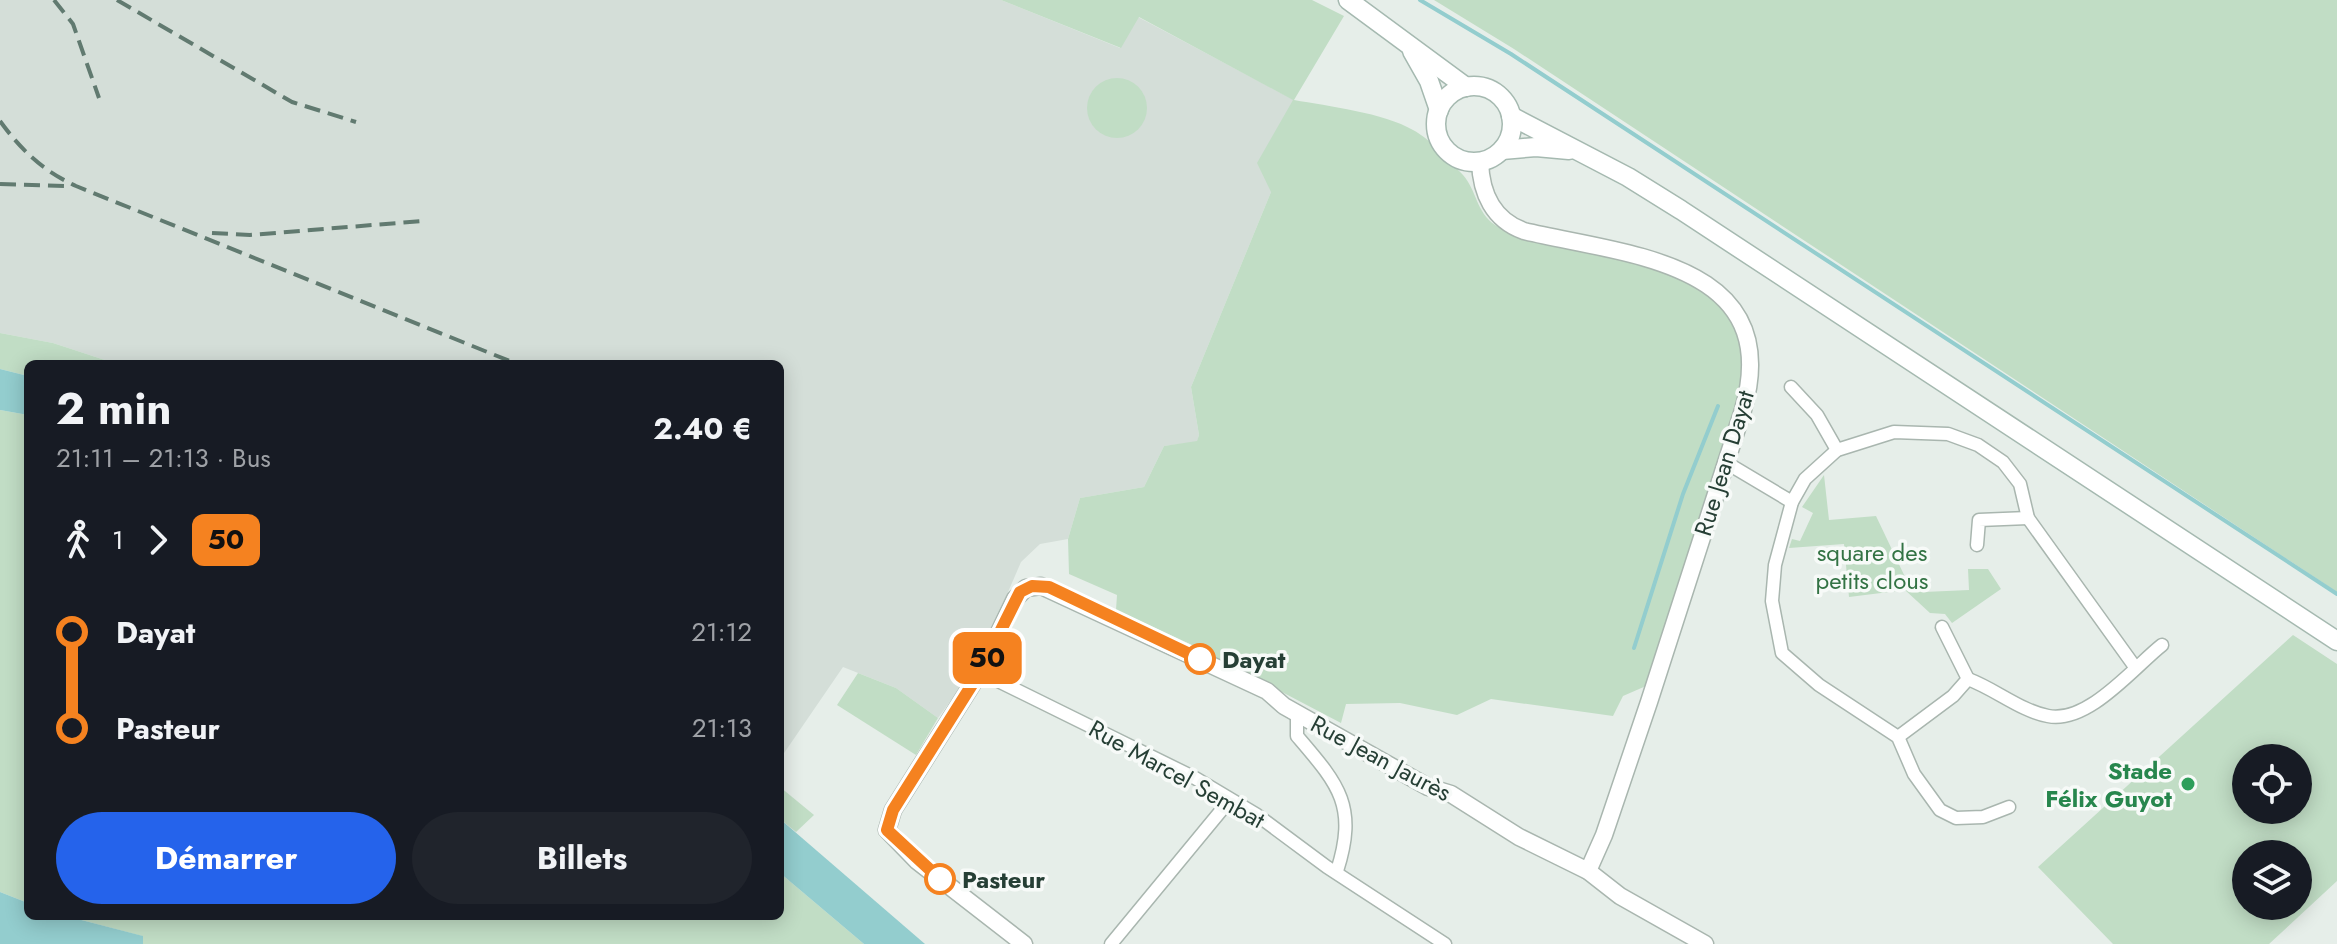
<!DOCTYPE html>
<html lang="fr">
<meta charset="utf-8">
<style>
body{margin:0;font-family:Jost,sans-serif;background:#20242c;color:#f1f3f6;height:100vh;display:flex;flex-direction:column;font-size:30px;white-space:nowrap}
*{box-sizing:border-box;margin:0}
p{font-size:26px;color:#9ea1a6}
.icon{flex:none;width:44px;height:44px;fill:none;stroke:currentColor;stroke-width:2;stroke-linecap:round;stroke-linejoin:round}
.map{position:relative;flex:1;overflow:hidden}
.drawer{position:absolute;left:24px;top:360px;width:760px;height:560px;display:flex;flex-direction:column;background:#171b24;border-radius:12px;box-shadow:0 4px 20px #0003}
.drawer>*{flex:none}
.badge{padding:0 16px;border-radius:12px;font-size:28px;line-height:52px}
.tools{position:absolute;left:2232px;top:744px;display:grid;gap:16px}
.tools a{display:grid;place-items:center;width:80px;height:80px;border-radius:50%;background:#171b24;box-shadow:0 4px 20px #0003;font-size:40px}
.map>.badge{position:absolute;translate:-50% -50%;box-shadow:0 0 0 4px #fff}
.legs{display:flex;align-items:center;gap:12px;height:88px;padding:0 32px;font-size:26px}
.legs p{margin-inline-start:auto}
.summary{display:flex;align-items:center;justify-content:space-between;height:136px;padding:0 32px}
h1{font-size:44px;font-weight:700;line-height:60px}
.cta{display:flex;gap:16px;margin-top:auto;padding:16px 32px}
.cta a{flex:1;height:92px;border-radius:48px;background:#2563eb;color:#fff;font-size:32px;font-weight:700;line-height:92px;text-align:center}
.cta a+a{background:#20242c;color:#f1f3f6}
ul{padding:0 32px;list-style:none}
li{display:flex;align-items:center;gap:28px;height:96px;font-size:30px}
li i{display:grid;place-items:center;width:12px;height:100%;margin:0 10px;background:currentColor}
li i::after{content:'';width:20px;height:20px;margin:-10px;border:6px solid;border-radius:50%;background:#171b24}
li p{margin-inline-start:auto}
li:first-child i{background:linear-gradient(#0000 50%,currentColor 0)}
li:last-child i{background:linear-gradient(currentColor 50%,#0000 0)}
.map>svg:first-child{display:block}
</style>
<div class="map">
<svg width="2337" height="944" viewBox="0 0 2337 944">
<rect width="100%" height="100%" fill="#e6eee9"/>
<polygon fill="#d4ded8" points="0,0 1001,0 1120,48 1138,17 1294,100 1279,130 1271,192 1191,387 1199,435 1197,442 1164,446 1144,487 1080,498 1068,539 1040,544 1021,562 976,666 938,718 896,688 843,667 780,759 780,364 117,364 53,343 0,333"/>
<g fill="#c1ddc5" fill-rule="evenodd">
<path d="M1001,0H1312L1344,16L1294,100C1328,106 1384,113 1413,130C1430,139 1450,161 1463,175C1477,191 1476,212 1495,225C1514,238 1537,241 1559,246C1620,260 1720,264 1739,339C1743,354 1741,372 1742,388L1646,686L1623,696L1613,716L1491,699L1457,715L1400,703L1346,704L1341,723L1192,645L1116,610L1117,595L1069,574L1068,539L1080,498L1144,487L1164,446L1197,441L1199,435L1191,387L1271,192L1257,163L1293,100L1139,17L1121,48Z"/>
<polygon points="1434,0 2337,0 2337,592 1514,49"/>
<circle cx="1117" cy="108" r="30"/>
<polygon points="0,333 53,343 117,364 28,364 28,376 0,369"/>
<polygon points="0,410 28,415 28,903 0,892"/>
<polygon points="1824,475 1829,520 1876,516 1906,579 1924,592 1969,590 1968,569 1988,569 2001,589 1952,623 1945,614 1930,613 1905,590 1849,597 1844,544 1789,548 1792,539 1800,541 1813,513 1802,507"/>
<path d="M2293,635L2337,664V881L2269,944H2113L2038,867ZM2246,758H2298V810H2246ZM2246,854H2298V906H2246Z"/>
<polygon points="858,673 896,688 938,718 916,755 837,705"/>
<polygon points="780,787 814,815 796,832 780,819"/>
<polygon points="780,873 864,944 143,944 142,936 66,916 780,916"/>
</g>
<g fill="#93cdce">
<polygon points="0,369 28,376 28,415 0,410"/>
<polygon points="780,819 925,944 864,944 780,873"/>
<polygon points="0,892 28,903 28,916 66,916 143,936 143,944 0,944"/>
</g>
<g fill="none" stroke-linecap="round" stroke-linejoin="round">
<g stroke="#93cdce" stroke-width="4">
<polyline points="1420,0 1511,54 2337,594"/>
<polyline points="1634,648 1683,494 1718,406"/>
</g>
<g stroke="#a9b6af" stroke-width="15">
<g id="minor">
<polyline points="1791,387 1817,415 1837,450"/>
<polyline points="1725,462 1792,502"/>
<polyline points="1977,545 1979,520 2028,518"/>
<polyline points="1942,627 1968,679"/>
<polyline points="980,672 1195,778 1257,815 1327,867 1445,944"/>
<path d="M1968,679C1995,689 2021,711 2048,716C2088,724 2134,667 2162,645"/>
<path d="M1297,713V736C1338,784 1358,805 1337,871"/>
<polyline points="1898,737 1953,696 1968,679"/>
<polyline points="2009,807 1983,817 1956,818 1940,810 1914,774 1898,737 1819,685 1782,653 1772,601 1775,565 1792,502 1805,479 1837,450 1894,432 1948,434 1978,445 2003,462 2020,484 2028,518 2135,667"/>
<polyline points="1111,944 1229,801"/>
</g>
</g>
<g stroke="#a9b6af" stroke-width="19">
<g id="tertiary">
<path d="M1480,162C1481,193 1493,220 1524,231C1624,255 1786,261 1743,410L1649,702L1604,835L1588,871"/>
<polyline points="1024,944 917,861 887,830 893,810 980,672 1015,599 1026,588 1041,586 1267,691 1284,706 1428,787 1451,794 1519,837 1588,871 1620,896 1705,944"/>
</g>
</g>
<g stroke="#a5b9b0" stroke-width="21">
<g id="secondary">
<polyline points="1348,0 1466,87"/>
<polyline points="1412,51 1429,81 1439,110"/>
<circle cx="1474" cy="124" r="38"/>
<polyline points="1511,116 1628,177 1681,210 2337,641"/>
<polyline points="1502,150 1536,147 1569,150"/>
</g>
</g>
<use href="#minor" stroke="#fff" stroke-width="12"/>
<use href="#tertiary" stroke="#fff" stroke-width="16"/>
<use href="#secondary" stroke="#fff" stroke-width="18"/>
<g stroke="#617a70" stroke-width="4" stroke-dasharray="16 8" stroke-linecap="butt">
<polyline points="54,0 73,24 99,98"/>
<polyline points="117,0 292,102 356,122"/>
<path d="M0,121C21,150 43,171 76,186L517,364"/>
<polyline points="0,184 68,186"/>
<polyline points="212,233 250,235 422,221"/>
</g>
</g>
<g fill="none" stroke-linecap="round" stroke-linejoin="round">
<g stroke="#fff" stroke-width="18">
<polyline id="line-1" points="940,879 887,830 893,810 980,672 1020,592 1032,586 1049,587 1200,659"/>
</g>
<use href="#line-1" stroke="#f58220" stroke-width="12"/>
</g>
<g fill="#fff" stroke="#f58220" stroke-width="4">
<circle cx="1200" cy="659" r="14"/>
<circle cx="940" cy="879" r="14"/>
</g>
<circle fill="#2e9e5b" stroke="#f7faf8" stroke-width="3" cx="2188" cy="784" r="8"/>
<g text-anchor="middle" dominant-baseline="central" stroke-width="7" stroke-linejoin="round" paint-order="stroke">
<g font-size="24" fill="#263f35" stroke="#f7faf8">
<text transform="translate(1724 463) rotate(-73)">Rue Jean Dayat</text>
<text transform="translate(1381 758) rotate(28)">Rue Jean Jaurès</text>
<text transform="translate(1177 774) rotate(29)">Rue Marcel Sembat</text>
</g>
<g font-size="24" fill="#337344" stroke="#f7faf8">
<text x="1872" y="552">square des<tspan x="1872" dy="28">petits clous</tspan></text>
</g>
<g font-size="24" font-weight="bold" fill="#263f35" stroke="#f7faf8" text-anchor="start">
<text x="1222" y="659">Dayat</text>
<text x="962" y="879">Pasteur</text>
</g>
<g font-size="24" font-weight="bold" fill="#27864d" stroke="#f7faf8" text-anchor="end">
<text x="2172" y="770">Stade<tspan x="2172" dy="28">Félix Guyot</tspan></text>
</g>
</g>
</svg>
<div class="tools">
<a><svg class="icon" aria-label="locate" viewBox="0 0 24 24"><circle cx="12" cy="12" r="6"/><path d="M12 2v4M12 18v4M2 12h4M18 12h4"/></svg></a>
<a><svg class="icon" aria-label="layers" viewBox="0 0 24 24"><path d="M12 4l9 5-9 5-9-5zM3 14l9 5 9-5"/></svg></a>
</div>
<b class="badge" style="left:987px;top:658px;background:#f58220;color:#111">50</b>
<section class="drawer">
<div class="summary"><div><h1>2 min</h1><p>21:11 – 21:13 · Bus</p></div><b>2.40 €</b></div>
<div class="legs"><svg class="icon" aria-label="walk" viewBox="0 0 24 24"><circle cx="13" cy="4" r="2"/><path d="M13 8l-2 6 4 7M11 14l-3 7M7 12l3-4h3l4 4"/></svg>1<svg class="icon" aria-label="forward" viewBox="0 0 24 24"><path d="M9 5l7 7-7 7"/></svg><b class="badge" style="background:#f58220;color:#111">50</b></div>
<ul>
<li><i style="color:#f58220"></i><b>Dayat</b><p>21:12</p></li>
<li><i style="color:#f58220"></i><b>Pasteur</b><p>21:13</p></li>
</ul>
<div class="cta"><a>Démarrer</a><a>Billets</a></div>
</section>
</div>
